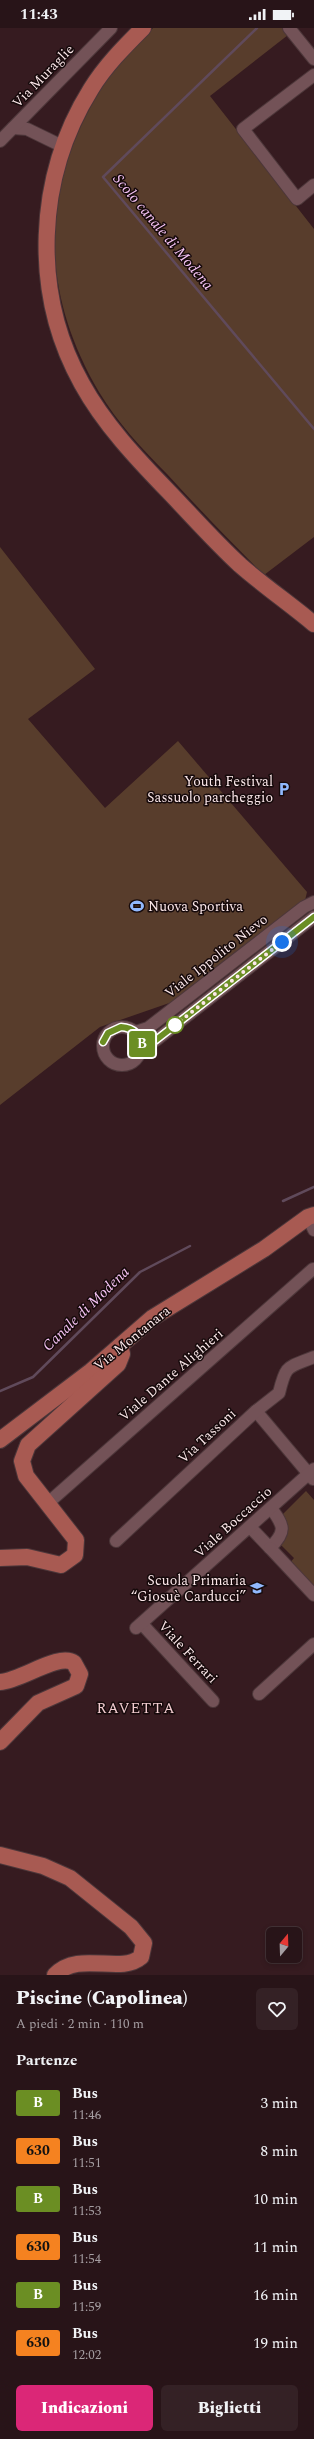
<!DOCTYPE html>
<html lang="it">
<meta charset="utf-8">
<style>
body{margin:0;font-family:Spectral,serif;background:#342125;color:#f1f3f6;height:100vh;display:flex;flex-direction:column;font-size:15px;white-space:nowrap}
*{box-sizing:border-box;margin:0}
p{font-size:13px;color:#a59ea2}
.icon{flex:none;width:22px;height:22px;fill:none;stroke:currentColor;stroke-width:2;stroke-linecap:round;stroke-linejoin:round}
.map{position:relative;height:1947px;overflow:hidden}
.side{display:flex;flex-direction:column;background:#281418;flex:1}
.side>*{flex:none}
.badge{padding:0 8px;border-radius:3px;font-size:14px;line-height:26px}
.needle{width:26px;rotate:19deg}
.controls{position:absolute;left:266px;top:1899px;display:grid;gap:8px}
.controls a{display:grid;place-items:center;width:36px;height:36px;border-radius:6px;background:#281418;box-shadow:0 2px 6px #0003,0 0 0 1px #443337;font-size:20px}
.you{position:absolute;width:20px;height:20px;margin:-10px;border:3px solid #fff;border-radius:50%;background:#1a73e8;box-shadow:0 0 0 6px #1a73e833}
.map>.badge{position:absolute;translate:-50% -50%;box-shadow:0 0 0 2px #fff}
h2{padding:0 16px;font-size:15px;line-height:36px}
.round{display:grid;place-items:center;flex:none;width:42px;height:42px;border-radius:6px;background:#342125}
.head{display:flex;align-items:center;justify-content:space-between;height:68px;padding:0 16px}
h1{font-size:19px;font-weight:800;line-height:30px}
.cta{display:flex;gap:8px;margin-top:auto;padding:8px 16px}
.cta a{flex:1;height:46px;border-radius:6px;background:#db2777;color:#fff;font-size:16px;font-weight:800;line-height:46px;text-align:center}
.cta a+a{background:#342125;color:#f1f3f6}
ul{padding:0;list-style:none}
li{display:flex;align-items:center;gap:12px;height:48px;padding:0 16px}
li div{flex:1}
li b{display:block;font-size:15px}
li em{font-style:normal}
li .badge{min-width:44px;font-weight:700;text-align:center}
.status{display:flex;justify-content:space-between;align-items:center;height:28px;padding:0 20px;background:#281418;direction:ltr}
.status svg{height:11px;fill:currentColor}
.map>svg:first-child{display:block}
</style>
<div class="status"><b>11:43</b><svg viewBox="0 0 49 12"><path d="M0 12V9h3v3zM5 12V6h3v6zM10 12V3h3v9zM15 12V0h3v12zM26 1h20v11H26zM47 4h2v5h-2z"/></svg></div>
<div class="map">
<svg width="314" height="1947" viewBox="0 0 314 1947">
<rect width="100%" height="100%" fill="#361b20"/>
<g fill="#583d2c">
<path d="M153,0H297L210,68L314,201V509L264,547C231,514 199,481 167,446C142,421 117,394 99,364C38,260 40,157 104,56C117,36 137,17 153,0Z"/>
<polygon points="0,519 95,641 28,691 105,780 178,713 307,864 302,885 201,964 100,999 0,1077"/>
<polygon points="306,1463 314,1472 314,1559 290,1535 294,1530 280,1516 281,1488"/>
</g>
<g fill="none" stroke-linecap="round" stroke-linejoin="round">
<g stroke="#604a5b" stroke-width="2.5">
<polyline points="257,0 103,149 314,401"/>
<polyline points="283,1173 314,1159"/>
<polyline points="0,1363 33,1349 140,1244 190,1218"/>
</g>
<g stroke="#4d373a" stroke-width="14">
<g id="minor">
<polyline points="289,0 314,31"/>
<polyline points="314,47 243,101 297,171 314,157"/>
<polyline points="13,100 27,101 64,119"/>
<polyline points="0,113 111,0"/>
<circle cx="122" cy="1018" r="19"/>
<polyline points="136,1004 148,1000 304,879 314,874"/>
<polyline points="142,1020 156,1012 314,889"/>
<polyline points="308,1189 314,1202"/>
<polyline points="256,1383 313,1451"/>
<polyline points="48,1475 313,1241"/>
<path d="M250,1499L270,1520C287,1503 284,1498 271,1480"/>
<path d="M116,1513L256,1383L279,1365C286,1336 287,1340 314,1329"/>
<polyline points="270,1520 314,1567"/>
<polyline points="142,1596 213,1673"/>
<polyline points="136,1600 314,1441"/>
<polyline points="259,1666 314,1616"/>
</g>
</g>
<g stroke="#4d373a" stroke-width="18">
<g id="major">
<path d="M143,0C124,19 105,38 91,61C36,149 31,265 82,356C104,396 137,431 169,464C192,488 215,514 240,537C264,558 290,576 314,596"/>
<polyline points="0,1412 91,1343 152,1290 264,1221 308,1189 314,1187"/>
<polyline points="0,1530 27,1529 61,1537 75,1527 76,1512 26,1448 22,1433 28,1417 118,1336 122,1326 120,1318"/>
<path d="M0,1654C21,1653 59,1624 74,1635L80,1646L76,1658L38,1675L0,1714"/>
<path d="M0,1827L43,1838L70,1850L131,1899L144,1915L141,1929C120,1947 79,1922 55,1947"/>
</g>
</g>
<use href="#minor" stroke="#735257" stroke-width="12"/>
<use href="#major" stroke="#a85a52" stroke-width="16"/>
</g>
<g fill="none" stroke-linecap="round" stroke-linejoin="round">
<g stroke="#fff" stroke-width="9">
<path id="line" d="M103,1014L108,1005L121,999C134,1000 141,1007 142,1020L156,1012L314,889"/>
</g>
<use href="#line" stroke="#6b8e23" stroke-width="6"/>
<polyline stroke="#fce8ea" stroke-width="4" stroke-dasharray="0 7.2" points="175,997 282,914"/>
</g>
<defs>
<g id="parking-bare" transform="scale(1.08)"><path d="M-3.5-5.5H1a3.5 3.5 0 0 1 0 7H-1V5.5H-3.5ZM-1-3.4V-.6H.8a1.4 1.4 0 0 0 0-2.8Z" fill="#91b8fd" stroke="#160a0b" stroke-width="2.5" paint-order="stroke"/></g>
<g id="stadium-bare" transform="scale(1.08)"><path d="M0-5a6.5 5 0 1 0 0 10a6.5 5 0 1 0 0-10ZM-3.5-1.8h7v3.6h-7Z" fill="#91b8fd" stroke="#160a0b" stroke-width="2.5" paint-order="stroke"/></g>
<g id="school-bare" transform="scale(1.08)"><path d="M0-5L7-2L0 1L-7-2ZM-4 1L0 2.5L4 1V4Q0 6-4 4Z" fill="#91b8fd" stroke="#160a0b" stroke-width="2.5" paint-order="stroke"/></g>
</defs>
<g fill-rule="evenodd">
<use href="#parking-bare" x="284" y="761"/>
<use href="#stadium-bare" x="137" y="878"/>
<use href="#school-bare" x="257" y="1560"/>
</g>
<circle fill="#fff" stroke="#6b8e23" stroke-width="2" cx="175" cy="997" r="8"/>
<g text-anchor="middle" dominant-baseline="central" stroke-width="3" stroke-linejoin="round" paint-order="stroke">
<g font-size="14" fill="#fce8ea" stroke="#160a0b">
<text transform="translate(43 48) rotate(-46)">Via Muraglie</text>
<text transform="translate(216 928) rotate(-38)">Viale Ippolito Nievo</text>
<text transform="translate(132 1310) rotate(-39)">Via Montanara</text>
<text transform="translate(171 1347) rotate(-41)">Viale Dante Alighieri</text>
<text transform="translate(207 1408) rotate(-43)">Via Tassoni</text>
<text transform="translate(233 1494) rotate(-42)">Viale Boccaccio</text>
<text transform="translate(188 1624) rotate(47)">Viale Ferrari</text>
</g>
<g font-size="14" fill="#fce8ea" stroke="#160a0b" text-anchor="end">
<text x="273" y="753">Youth Festival<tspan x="273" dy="16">Sassuolo parcheggio</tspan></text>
<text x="148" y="878" text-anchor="start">Nuova Sportiva</text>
<text x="246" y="1552">Scuola Primaria<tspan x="246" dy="16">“Giosuè Carducci”</tspan></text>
</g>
<g font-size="15" font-style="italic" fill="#f8c5f7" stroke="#160a0b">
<text transform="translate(163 204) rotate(50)">Scolo canale di Modena</text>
<text transform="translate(86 1281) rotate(-44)">Canale di Modena</text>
</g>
<g font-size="15" letter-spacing="1" fill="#f1cbcf" stroke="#160a0b">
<text x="136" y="1680">RAVETTA</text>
</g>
</g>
</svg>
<div class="controls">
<a><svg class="needle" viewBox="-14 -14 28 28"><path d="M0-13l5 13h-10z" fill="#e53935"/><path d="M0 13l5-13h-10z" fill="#a59ea2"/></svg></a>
</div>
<div class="you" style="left:282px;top:914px"></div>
<b class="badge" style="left:142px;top:1016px;background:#6b8e23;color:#fff">B</b>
</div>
<section class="side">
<div class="head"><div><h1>Piscine (Capolinea)</h1><p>A piedi · 2 min · 110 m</p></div><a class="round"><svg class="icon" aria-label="heart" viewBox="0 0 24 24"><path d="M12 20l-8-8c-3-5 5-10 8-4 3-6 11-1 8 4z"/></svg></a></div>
<h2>Partenze</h2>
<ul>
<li><span class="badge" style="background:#6b8e23;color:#fff">B</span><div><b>Bus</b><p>11:46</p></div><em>3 min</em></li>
<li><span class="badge" style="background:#f58220;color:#111">630</span><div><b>Bus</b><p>11:51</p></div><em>8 min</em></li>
<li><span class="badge" style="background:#6b8e23;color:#fff">B</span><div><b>Bus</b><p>11:53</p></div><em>10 min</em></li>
<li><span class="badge" style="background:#f58220;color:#111">630</span><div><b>Bus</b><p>11:54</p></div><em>11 min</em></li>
<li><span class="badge" style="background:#6b8e23;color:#fff">B</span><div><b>Bus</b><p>11:59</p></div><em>16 min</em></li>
<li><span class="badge" style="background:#f58220;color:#111">630</span><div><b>Bus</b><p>12:02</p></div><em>19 min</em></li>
</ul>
<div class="cta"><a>Indicazioni</a><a>Biglietti</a></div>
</section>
